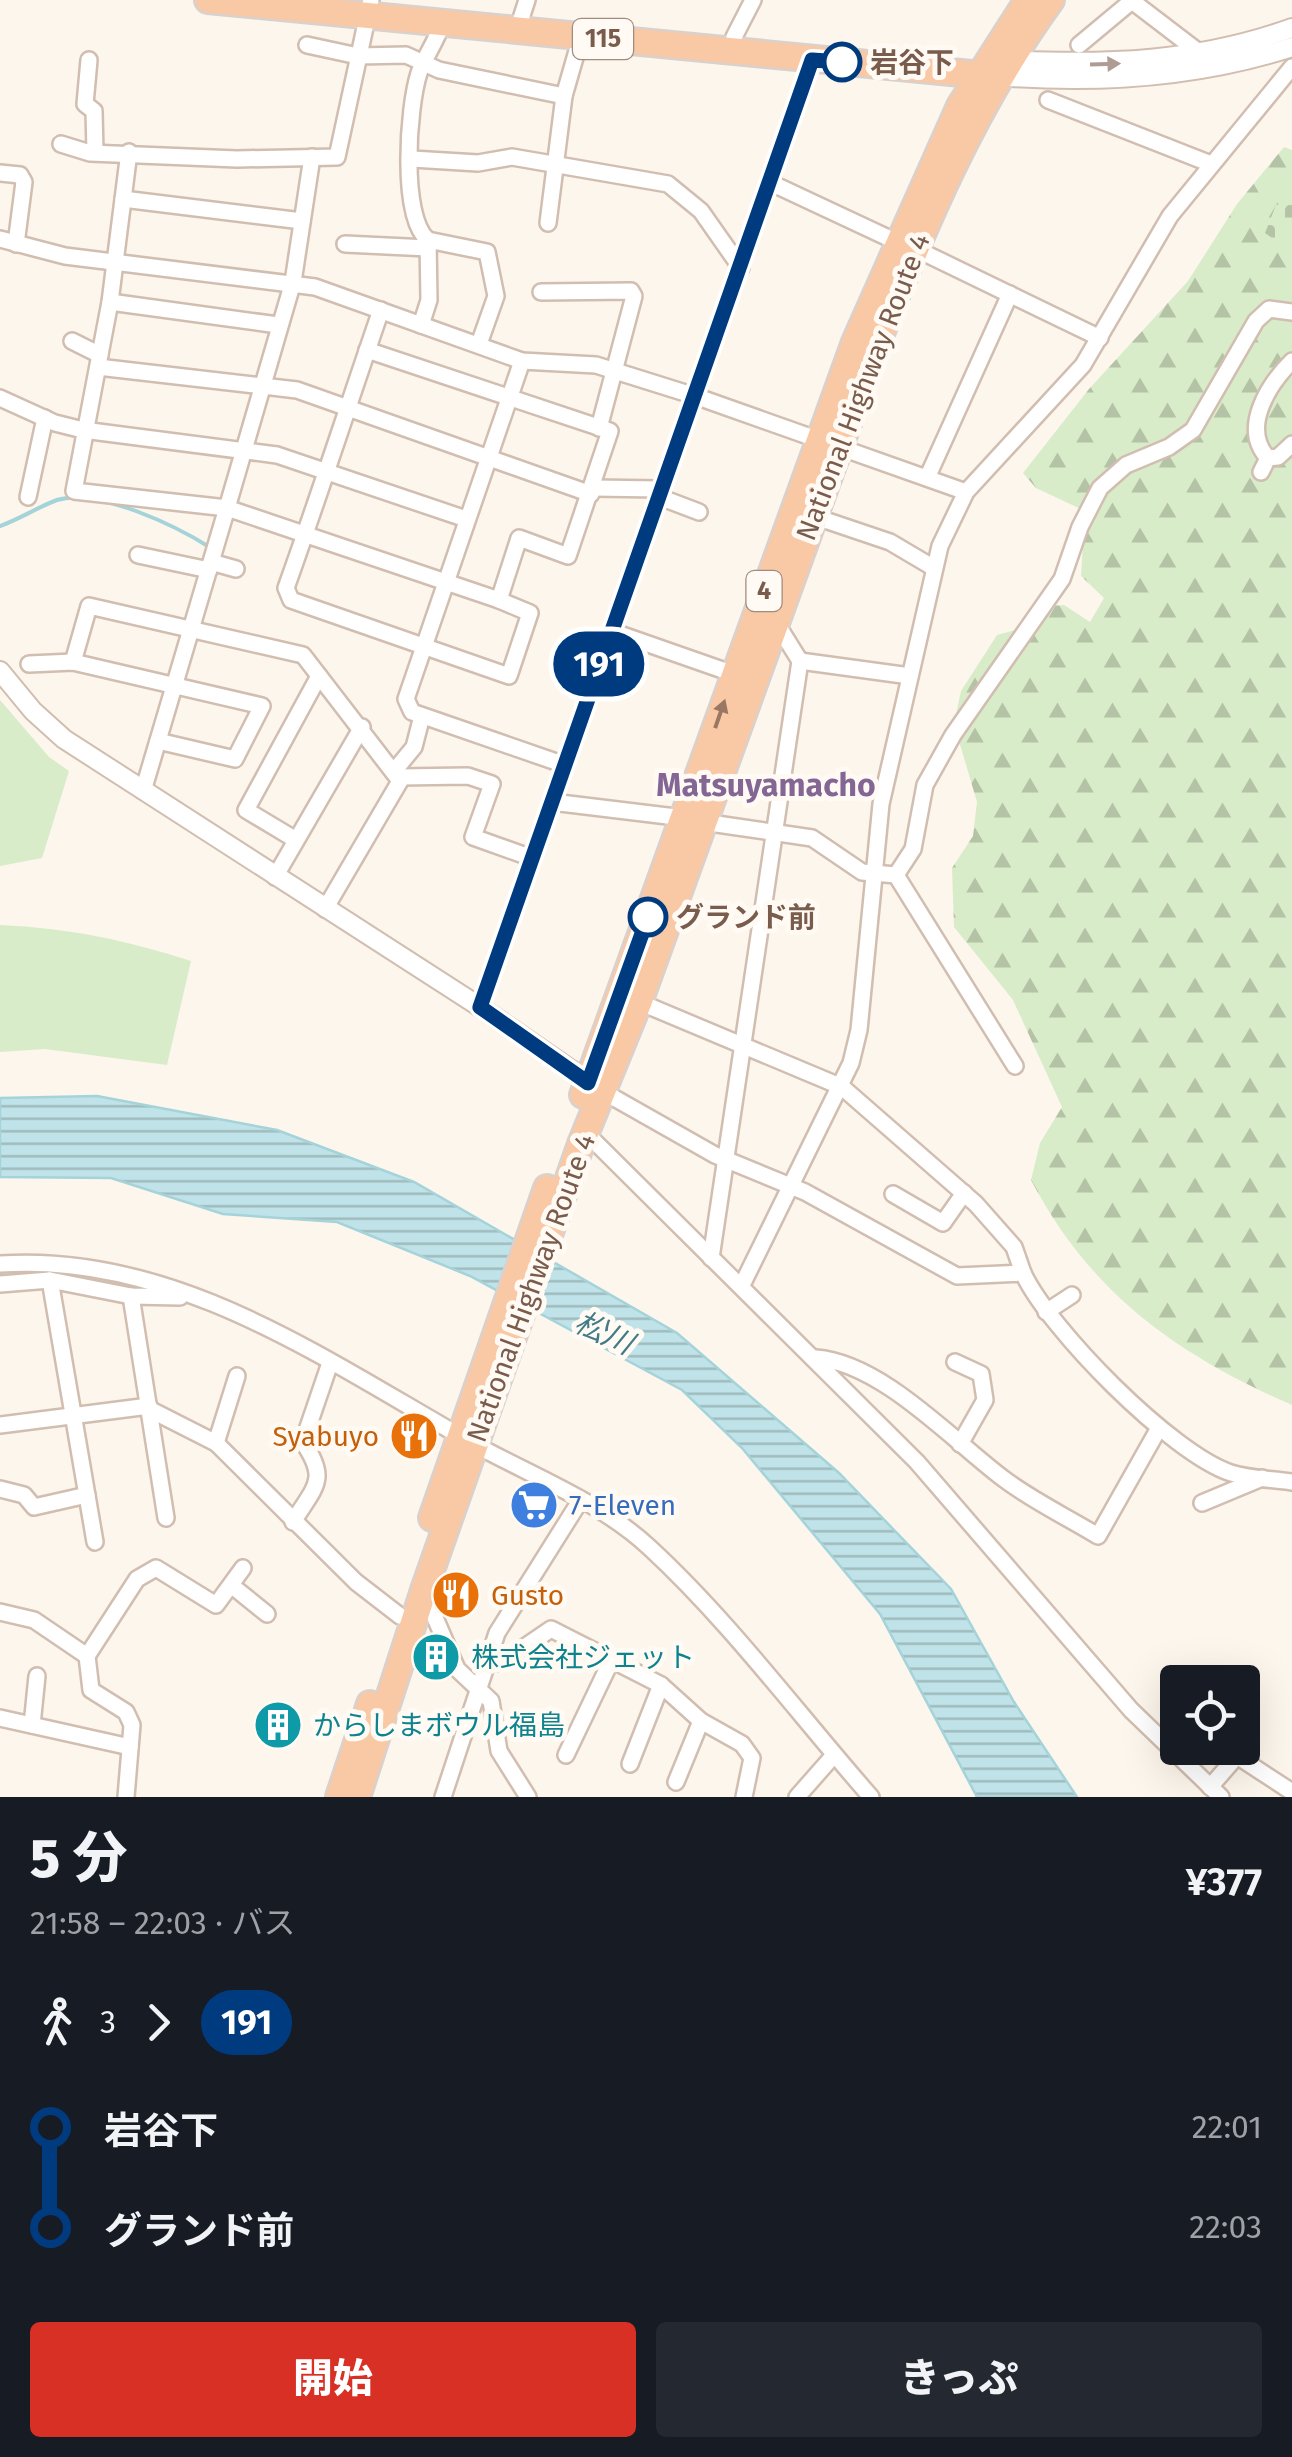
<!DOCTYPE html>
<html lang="ja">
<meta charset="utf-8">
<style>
body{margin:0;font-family:"Fira Sans","Noto Sans JP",sans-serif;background:#242831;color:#f1f3f6;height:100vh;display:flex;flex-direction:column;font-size:38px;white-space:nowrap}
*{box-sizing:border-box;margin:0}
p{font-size:32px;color:#9ea1a6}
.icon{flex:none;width:55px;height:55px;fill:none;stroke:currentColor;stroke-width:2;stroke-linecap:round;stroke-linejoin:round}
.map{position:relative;height:1797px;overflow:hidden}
.sheet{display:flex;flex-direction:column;background:#171b24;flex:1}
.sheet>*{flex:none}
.badge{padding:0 20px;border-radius:32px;font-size:35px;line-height:65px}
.fabs{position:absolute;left:1160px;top:1665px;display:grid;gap:20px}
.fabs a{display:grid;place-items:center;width:100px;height:100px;border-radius:10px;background:#171b24;box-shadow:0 10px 40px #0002;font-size:50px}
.map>.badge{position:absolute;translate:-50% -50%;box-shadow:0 0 0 5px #fff}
.legs{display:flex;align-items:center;gap:15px;height:110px;padding:0 30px;font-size:32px}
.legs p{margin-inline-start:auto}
.overview{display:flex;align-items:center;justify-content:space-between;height:170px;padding:0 30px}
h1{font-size:55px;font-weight:800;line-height:75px}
.primary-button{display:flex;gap:20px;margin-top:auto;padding:20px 30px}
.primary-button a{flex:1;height:115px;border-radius:10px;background:#d93025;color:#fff;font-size:40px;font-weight:800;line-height:115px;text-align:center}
.primary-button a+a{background:#242831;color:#f1f3f6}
ul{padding:0 30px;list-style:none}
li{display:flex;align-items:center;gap:35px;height:100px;font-size:38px}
li i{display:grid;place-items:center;width:15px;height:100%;margin:0 12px;background:currentColor}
li i::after{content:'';width:25px;height:25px;margin:-12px;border:8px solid;border-radius:50%;background:#171b24}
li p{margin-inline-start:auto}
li:first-child i{background:linear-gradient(#0000 50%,currentColor 0)}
li:last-child i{background:linear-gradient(currentColor 50%,#0000 0)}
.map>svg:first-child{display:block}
</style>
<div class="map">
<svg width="1292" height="1797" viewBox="0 0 1292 1797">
<defs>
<pattern id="forest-firs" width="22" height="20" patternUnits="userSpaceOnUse" patternTransform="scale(2.5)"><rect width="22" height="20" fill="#d8ecc9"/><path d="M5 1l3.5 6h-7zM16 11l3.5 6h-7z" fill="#b4c2a5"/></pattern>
<pattern id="cemetery-stones" width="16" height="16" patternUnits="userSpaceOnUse" patternTransform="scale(2.5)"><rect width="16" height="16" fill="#d8ecc9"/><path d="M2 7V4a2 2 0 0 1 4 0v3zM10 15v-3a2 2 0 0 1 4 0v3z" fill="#b4c2a5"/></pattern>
<pattern id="water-rules" width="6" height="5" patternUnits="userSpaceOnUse" patternTransform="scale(2.5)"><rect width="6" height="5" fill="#bfe3e8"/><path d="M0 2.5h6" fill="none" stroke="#a0bbbe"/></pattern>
</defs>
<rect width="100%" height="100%" fill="#fdf6ec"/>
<g fill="#d8ecc9">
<polygon points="0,700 49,757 69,771 42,858 0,866"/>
<path d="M0,925C68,928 126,940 191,961L167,1065L45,1049L0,1052Z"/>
</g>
<path fill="url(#forest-firs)" d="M1284,147L1292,150V1405C1176,1354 1091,1294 1031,1180L1040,1143L1062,1107L1013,1000L954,927L952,868L973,836L977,802L954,724L961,691L997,635L1034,625L1050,606L1064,605L1090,622L1104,598L1081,576L1085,511L1036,488L1023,473L1089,389L1188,281L1237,204Z"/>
<polygon fill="url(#cemetery-stones)" points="1292,201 1292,240 1283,246 1265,233 1276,205"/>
<polygon fill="url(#water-rules)" stroke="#a5d3da" stroke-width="2.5" points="97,1096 277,1130 414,1182 677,1333 839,1473 951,1589 1014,1702 1077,1797 977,1797 880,1614 742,1448 682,1390 470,1276 337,1222 223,1214 111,1178 0,1177 0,1098"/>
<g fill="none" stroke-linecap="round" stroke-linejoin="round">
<path stroke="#a5d3da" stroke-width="4" d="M0,526C20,519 38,507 57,500C97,487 178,527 211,548"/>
<g stroke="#d1beb0" stroke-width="20">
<g id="minor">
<polyline points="1132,1 1200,53"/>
<polyline points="517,31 527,0"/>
<polyline points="307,45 358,56 406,55 439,70 564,96"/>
<polyline points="1079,45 1133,0"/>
<polyline points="732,51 734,37 753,0"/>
<polyline points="89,60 85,104 94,111 95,152"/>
<polyline points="1048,100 1211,164"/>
<polyline points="61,144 90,153 237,159 337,157 371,0"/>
<polyline points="129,152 110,302 74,491 227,508 293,282 312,157"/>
<polyline points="412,159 478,163 512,157 668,184 701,211 741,268"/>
<polyline points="0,173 20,175 24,182 16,244"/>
<polyline points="771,183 897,242"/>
<polyline points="123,199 302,221"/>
<polyline points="548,223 564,96 581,37"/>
<polyline points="0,239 65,256 315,287 522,361 596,365 695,396 966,492"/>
<path d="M428,240C400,217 408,107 419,73C424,58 436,42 442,24"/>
<polyline points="345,244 428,248"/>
<polyline points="914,248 1100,338"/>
<polyline points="541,292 631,291 634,296 599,428"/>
<polyline points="110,302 278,325"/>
<polyline points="421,325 429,300 428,240 487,252 496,296 479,344"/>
<polyline points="72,341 100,355"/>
<polyline points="367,350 610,431 568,556 519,538 499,600"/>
<polyline points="522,361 406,699 412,712 565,765"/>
<polyline points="98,367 297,390 591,494"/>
<polyline points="0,398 55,423 83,430 277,455 466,519"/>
<path d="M1268,458C1240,428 1269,384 1292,361"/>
<polyline points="1261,472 1268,458 1278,457 1292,444"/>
<polyline points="927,478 1010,294"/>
<polyline points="593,488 659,489"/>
<polyline points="657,496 699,512"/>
<polyline points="28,497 45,418"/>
<polyline points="813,516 890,542 934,568"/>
<polyline points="138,555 209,570"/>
<polyline points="211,562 236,569"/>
<polyline points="611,631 734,674"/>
<polyline points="800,661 910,676"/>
<polyline points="73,662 89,606 303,655 400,781 325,909"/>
<polyline points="29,664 73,662 262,706 235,759 158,741"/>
<polyline points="395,770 414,747 422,716"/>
<polyline points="399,777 468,776 492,784 473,837 532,858"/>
<path d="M143,791L227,508L499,600L530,613L509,676L291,600L286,588C319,496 349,403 381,310"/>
<polyline points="552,802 684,818"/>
<polyline points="703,822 812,838 862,872 896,875 913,849 925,785 953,735 1062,579 1080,527 1100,488 1126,465 1169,447 1193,430 1256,321 1269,309 1292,312"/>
<polyline points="296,840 246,810 319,676"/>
<polyline points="896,875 1015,1066"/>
<polyline points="275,877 362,727"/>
<polyline points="639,1002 842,1087 976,1204 1014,1247 1023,1273"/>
<polyline points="480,1007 812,59"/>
<path d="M602,1091L715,1155L805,1192L957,1276L1023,1273C1049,1329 1171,1453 1231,1473C1250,1479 1272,1479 1292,1482"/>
<polyline points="586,1133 917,1462 1131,1710 1221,1797"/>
<polyline points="893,1194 943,1223 964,1193"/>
<polyline points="711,1258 800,661 775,621"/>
<path d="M0,1264C176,1252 328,1362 474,1444C532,1476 601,1502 650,1548C731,1623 798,1714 871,1797"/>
<polyline points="0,1284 50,1280"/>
<polyline points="742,1285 851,1063 859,1030 881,804 940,546 966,492 1083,365 1170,216 1292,67"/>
<polyline points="131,1296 166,1518"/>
<polyline points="1046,1312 1072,1295"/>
<path d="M816,1358C882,1363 953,1441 1004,1479C1033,1501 1067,1517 1098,1536L1159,1428"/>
<polyline points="955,1362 981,1374 985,1400 960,1444"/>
<polyline points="151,1410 216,1443 356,1582 400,1616"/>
<polyline points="0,1425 149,1406"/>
<polyline points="216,1443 237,1376"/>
<polyline points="0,1489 24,1495 34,1507 87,1495"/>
<polyline points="1202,1503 1262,1478"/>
<path d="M293,1522C315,1486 329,1480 303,1442L330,1363"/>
<polyline points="95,1542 50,1280 131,1296 180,1297"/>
<polyline points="231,1585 267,1614"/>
<polyline points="424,1592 457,1669 491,1701 499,1751 528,1797"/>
<polyline points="0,1612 34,1620 87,1656 137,1579 156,1568 216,1605 243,1568"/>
<polyline points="87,1656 91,1690 126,1712 132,1725 126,1797"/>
<polyline points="487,1658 501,1663 551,1629 661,1685 701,1721 742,1744 752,1758 744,1797"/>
<polyline points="0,1718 130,1747"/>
<polyline points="32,1725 37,1676"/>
<polyline points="566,1755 611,1661"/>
<polyline points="630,1764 661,1685"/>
<polyline points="676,1782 701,1721"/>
<polyline points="1210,1787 1237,1756 1292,1792"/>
<polyline points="443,1797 497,1633 580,1501"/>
<polyline points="797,1797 834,1755"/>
</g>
</g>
<g stroke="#d1beb0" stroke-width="22">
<g id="tertiary">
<path d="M1008,60C1106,65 1198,62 1292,28"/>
<path d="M997,76C1098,84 1196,78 1292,47"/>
<polyline points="0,671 33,711 64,739 480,1007 596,1087"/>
</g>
</g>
<g stroke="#dad1cd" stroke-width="30">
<g id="trunk">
<polyline points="208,0 992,76"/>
<polyline points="583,1095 855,342 960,106 1028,0"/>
<polyline points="432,1518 547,1188"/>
<polyline points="339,1797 370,1704"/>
<path d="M357,1797L424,1590L581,1144L639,1002L876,346C924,224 974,106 1051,0"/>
</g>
</g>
<use href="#minor" stroke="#fff" stroke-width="15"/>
<use href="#tertiary" stroke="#fff" stroke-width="18"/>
<use href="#trunk" stroke="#f9c8a4" stroke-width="25"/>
</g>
<defs><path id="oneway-solid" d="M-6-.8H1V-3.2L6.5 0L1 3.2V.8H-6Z" transform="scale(2.5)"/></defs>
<use fill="#af9d94" href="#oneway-solid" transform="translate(1105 64) rotate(-2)"/>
<use fill="#9a7763" href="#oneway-solid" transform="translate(720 714) rotate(-71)"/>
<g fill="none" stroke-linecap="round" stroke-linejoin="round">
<g stroke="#fff" stroke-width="22">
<polyline id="line-1" points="648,917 588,1083 480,1007 812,60 842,62"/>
</g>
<use href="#line-1" stroke="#003b80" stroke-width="15"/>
</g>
<defs>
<g id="restaurant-disc" transform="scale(2.5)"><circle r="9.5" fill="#e8710a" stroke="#fffaf3"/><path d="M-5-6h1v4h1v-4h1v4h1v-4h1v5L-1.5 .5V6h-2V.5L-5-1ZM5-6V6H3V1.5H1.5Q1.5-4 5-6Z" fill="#fff"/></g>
<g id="supermarket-disc" transform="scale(2.5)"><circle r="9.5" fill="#3f7fe0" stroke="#fffaf3"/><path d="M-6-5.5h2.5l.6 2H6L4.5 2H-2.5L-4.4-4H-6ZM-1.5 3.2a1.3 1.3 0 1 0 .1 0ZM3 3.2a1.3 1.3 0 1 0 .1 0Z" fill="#fff"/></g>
<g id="building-disc" transform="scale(2.5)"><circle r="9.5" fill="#0f9aa8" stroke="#fffaf3"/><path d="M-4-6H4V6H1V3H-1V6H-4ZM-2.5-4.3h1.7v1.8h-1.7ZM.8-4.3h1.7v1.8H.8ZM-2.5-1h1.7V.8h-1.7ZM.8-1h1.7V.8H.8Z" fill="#fff"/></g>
</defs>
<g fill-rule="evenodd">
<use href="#restaurant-disc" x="414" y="1436"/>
<use href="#supermarket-disc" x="534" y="1505"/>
<use href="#restaurant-disc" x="456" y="1595"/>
<use href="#building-disc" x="436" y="1657"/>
<use href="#building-disc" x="278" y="1725"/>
</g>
<g fill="#fff" stroke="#003b80" stroke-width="5">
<circle cx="842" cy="62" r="18"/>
<circle cx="648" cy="917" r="18"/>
</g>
<g text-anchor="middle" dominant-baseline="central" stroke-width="10" stroke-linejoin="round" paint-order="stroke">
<g fill="#fffaf3" stroke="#a28b7f" stroke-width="2.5">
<rect x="573" y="19" width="60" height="40" rx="8"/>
<rect x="746.5" y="571" width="35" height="40" rx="8"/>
</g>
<g font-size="25" font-weight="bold" fill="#7a5c4d">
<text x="603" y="39">115</text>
<text x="764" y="591">4</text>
</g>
<g font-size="28" font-weight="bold" fill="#7a5c4d" stroke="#fffaf3" text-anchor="start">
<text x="870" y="62">岩谷下</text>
<text x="676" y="917">グランド前</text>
</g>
<g font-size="28" fill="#7a5c4d" stroke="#fffaf3">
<text transform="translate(863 387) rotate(-69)">National Highway Route 4</text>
<text transform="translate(531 1288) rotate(-70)">National Highway Route 4</text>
</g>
<g font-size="28" fill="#c56008" stroke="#fffaf3" text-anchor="end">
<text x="379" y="1436">Syabuyo</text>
<text x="491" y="1595" text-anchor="start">Gusto</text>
</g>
<g font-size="28" fill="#366cbe" stroke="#fffaf3" text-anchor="start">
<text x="569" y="1505">7-Eleven</text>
</g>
<g font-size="28" fill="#0d838f" stroke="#fffaf3" text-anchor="start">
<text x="471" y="1657">株式会社ジェット</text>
<text x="313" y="1725">からしまボウル福島</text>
</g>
<g font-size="30" font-style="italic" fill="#437c86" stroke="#fffaf3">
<text transform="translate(604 1333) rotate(25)">松川</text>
</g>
<g font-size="32" font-weight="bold" fill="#846695" stroke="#fffaf3">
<text x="766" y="785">Matsuyamacho</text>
</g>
</g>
</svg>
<div class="fabs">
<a><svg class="icon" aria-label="locate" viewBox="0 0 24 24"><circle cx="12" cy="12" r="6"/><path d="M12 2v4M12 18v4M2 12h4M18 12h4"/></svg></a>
</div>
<b class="badge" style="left:599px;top:664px;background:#003b80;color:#fff">191</b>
</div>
<section class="sheet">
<div class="overview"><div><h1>5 分</h1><p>21:58 – 22:03 · バス</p></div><b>¥377</b></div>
<div class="legs"><svg class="icon" aria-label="walk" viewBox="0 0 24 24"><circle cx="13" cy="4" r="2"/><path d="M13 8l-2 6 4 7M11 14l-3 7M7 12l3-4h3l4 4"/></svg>3<svg class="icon" aria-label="forward" viewBox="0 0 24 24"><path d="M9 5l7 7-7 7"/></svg><b class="badge" style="background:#003b80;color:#fff">191</b></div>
<ul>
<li><i style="color:#003b80"></i><b>岩谷下</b><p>22:01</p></li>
<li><i style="color:#003b80"></i><b>グランド前</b><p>22:03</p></li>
</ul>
<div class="primary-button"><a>開始</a><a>きっぷ</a></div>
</section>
